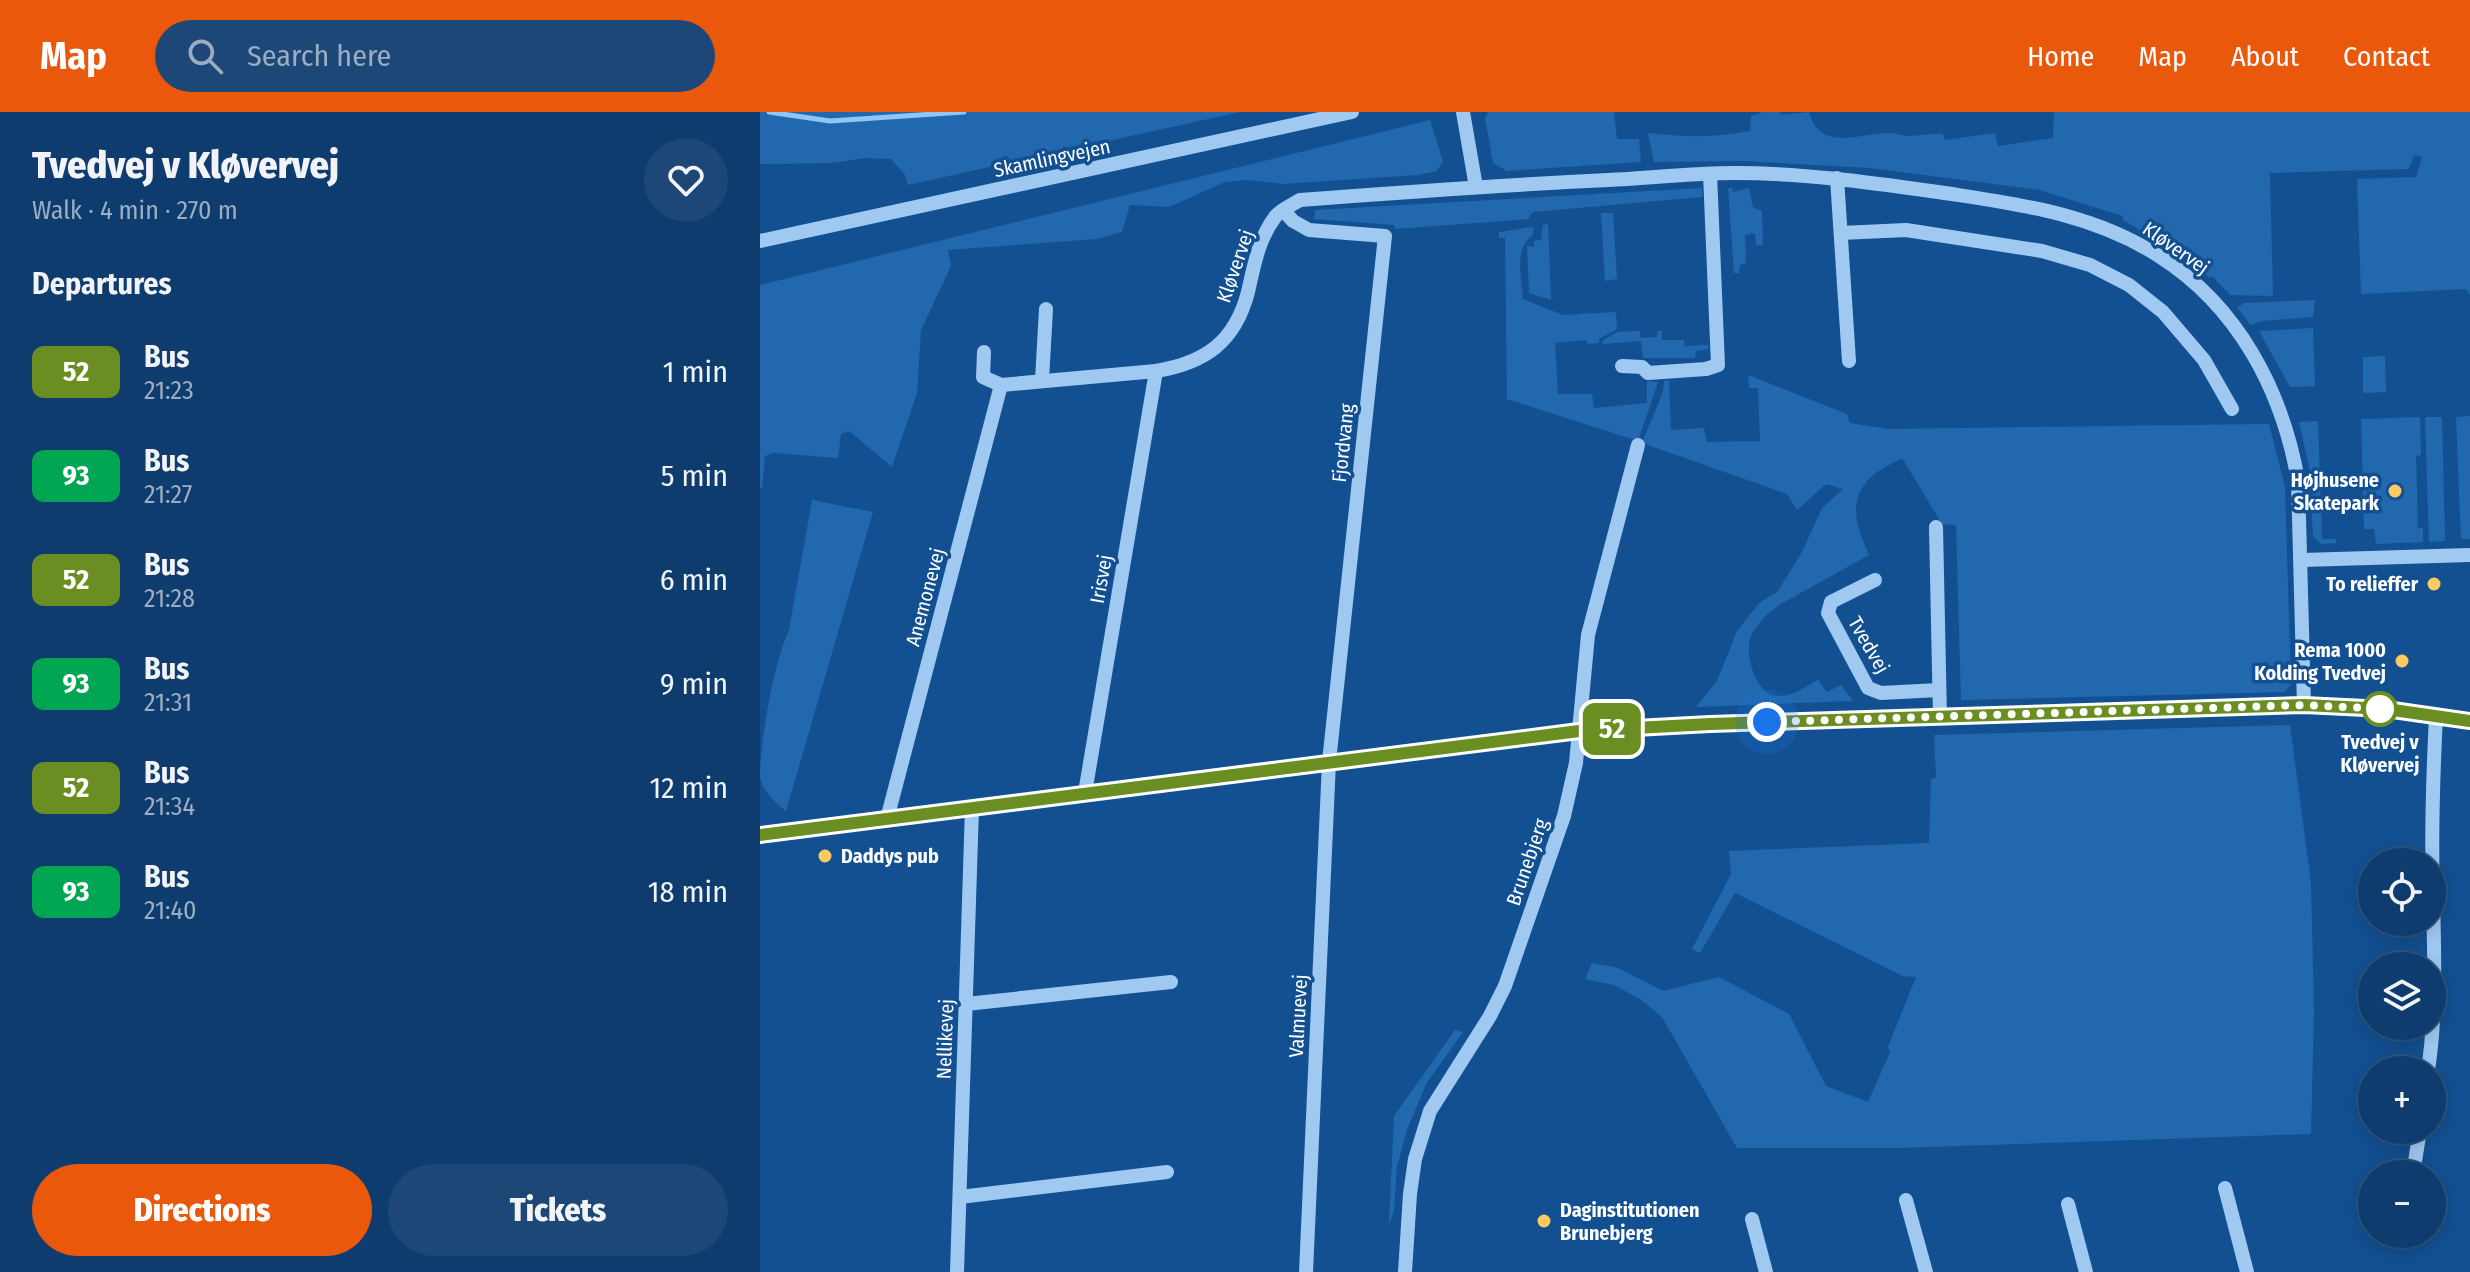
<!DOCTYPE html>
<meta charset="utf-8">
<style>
body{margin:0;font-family:"Fira Sans Condensed",sans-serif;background:#1c4776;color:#f1f3f6;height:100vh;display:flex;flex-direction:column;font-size:30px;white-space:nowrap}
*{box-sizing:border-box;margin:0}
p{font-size:26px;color:#9badc2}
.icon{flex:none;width:44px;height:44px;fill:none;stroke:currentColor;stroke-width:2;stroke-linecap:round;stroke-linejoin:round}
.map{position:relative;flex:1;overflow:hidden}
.sheet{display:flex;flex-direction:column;background:#0e3c6e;width:760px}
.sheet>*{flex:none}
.badge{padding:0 16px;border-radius:12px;font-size:28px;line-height:52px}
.fabs{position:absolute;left:1598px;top:736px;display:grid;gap:16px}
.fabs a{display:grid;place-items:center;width:88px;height:88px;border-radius:50%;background:#0e3c6e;box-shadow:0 4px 20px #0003,0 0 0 2px #2e5681;font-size:40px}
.you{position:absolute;width:40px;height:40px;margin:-20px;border:6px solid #fff;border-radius:50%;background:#1a73e8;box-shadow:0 0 0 12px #1a73e833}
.map>.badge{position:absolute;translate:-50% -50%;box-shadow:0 0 0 4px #fff}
h2{padding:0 32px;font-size:30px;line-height:72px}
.round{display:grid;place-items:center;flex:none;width:84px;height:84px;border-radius:42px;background:#1c4776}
.headline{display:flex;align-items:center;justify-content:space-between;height:136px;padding:0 32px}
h1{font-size:38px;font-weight:800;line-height:60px}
.action{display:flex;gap:16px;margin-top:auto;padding:16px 32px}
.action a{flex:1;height:92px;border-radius:48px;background:#ea580c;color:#fff;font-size:32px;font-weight:800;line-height:92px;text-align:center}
.action a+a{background:#1c4776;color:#f1f3f6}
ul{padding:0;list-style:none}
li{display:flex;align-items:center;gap:24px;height:104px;padding:0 32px}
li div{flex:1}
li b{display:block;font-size:30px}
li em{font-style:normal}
li .badge{min-width:88px;font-weight:700;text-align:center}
header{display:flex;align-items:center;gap:48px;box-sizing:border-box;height:112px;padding:0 40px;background:#ea580c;color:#fff}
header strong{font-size:38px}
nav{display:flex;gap:44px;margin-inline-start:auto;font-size:28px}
.search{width:560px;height:72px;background:#1c4776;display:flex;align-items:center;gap:20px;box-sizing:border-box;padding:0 28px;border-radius:44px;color:#9badc2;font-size:30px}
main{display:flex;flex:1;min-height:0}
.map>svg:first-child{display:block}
</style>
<header>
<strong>Map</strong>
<div class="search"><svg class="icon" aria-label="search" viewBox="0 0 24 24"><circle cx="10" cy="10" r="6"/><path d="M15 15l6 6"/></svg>Search here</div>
<nav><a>Home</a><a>Map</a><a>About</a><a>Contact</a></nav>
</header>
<main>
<section class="sheet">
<div class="headline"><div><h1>Tvedvej v Kløvervej</h1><p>Walk · 4 min · 270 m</p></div><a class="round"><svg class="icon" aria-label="heart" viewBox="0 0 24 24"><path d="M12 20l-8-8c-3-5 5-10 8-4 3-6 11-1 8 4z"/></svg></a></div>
<h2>Departures</h2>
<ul>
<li><span class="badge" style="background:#6b8e23;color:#fff">52</span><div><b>Bus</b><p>21:23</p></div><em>1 min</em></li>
<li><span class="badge" style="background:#00a651;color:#fff">93</span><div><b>Bus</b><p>21:27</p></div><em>5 min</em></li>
<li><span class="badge" style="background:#6b8e23;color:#fff">52</span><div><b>Bus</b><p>21:28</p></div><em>6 min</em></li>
<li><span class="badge" style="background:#00a651;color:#fff">93</span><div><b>Bus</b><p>21:31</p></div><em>9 min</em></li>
<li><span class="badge" style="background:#6b8e23;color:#fff">52</span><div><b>Bus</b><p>21:34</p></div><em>12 min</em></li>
<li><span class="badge" style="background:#00a651;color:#fff">93</span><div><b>Bus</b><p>21:40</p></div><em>18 min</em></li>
</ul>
<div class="action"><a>Directions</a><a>Tickets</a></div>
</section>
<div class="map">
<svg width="1710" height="1160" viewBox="0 0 1710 1160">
<rect width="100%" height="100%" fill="#135092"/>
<g fill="#2268af">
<polygon points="0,0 480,0 148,73 145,63 131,47 106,46 71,51 0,52"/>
<polygon points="728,0 854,0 857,27 879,27 881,50 747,59 733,51 725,6"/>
<path d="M1020,0L1021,3L1049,0C1059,39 1096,23 1125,21C1134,20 1142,25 1151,24C1162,24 1171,21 1183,22L1185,28L1235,21L1238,34L1293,26L1294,0H1710V183L1706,177L1601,182L1597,67L1656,65L1662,45L1654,43L1649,57L1510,61L1513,184L1470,183L1452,164L1450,166L1412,137L1363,108V104L1279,78L1110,56L984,49L894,50L888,21C923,25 956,26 990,19L991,4L1003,0Z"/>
<polygon points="670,8 683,49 677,59 657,63 523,72 487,68 465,70 409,95 370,93 362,120 337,127 188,138 191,154 161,218 157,281 132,355 89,319 81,322 78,346 13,341 5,344 2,376 0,376 0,173"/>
<polygon points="942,76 942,85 773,100 768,107 635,117 634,113 554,107 555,98"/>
<polygon points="968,76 972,76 973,80 989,76 993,95 1002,99 1003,133 996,133 995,121 985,123 986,151 980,153 979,161 974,161"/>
<polygon points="841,101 853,101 857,167 845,169"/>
<polygon points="788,112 791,188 769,181 767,134 774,135 774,129 781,128 783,113"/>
<path d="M773,115V123C753,135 762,167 763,187L803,203L856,200L857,217L839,227V231L828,232L826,228L795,231L798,282H832L834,296L887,291V269L898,270L878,329L747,287L745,126H739V120Z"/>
<polygon points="1555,188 1553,205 1502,209 1491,213 1477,196 1484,191"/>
<polygon points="1553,216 1555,274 1530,275 1499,219"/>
<polygon points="880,219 880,226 897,225 897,219 902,219 902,228 924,228 925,234 948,233 948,237 936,239 935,246 883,246 881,229 843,232 842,229 857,220"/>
<polygon points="1625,244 1626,280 1603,281 1603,245"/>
<path d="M988,263L1087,302L1090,311L1128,317L1509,312L1525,375L1531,572L1525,580L1201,588L1196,413L1182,412L1142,346C1132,352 1118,358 1110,366C1086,390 1098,417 1109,443L1019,493C1008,501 994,514 990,527C985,544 996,583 1017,584C1032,585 1045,575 1058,568L1067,580L1081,573L1093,589L936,595L957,569L977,519L999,491L1017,480L1041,442L1062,396L1083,377L1066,372L1037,398L1027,382L882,331L903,280L904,269L909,268L911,318L944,316L947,330L1000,329L998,276H989Z"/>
<polygon points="1710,304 1710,427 1701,427 1696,305"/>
<polygon points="1660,305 1661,343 1656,344 1658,415 1654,416 1663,416 1663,430 1616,432 1614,417 1604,417 1601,307"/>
<polygon points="1682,305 1685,429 1669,430 1665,305"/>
<polygon points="1558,309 1562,427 1576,427 1576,431 1561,432 1553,424 1549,354 1539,310"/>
<path d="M52,388L113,400L26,699C16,691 2,678 0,665C0,629 14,550 29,518Z"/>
<polygon points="1530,613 1551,771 1554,897 1551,1022 1139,1036 977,1036 902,905 880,887 854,873 825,867 832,851 856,855 903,879 959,865 1029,902 1066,974 1108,990 1130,940 1128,935 1156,865 1143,864 975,781 940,841 932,837 971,762 969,739 1169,731 1171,667 1176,665 1174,623"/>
<polygon points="695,918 703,920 666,972 647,1018 637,1054 634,1099 629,1112 634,1004"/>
</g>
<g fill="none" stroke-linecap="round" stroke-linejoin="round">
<polyline stroke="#92c4f5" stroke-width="5" points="9,0 70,9 204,0"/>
<g stroke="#a0c9f2" stroke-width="14">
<polyline points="703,0 716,75"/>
<polyline points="1077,66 1089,249"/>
<polyline points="523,98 533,109 549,118 625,124 569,650 546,1160"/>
<polyline points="1081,121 1146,118 1282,139 1330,153 1369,173 1403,200 1444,248 1472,297"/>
<polyline points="0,129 592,0"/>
<path d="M224,240L223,265L241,273L396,259C445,251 475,230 488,180C494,154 498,128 515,105C520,98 532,93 540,88C643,80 745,73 848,68C890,66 933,61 975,61C1048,61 1120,72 1192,82C1265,93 1335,103 1399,144C1478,194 1522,278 1538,368L1544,593"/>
<polyline points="862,254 882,255 888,261 946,257 958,253 950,62"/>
<polyline points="282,268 286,197"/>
<polyline points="1176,415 1180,606"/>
<polyline points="1542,448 1710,443"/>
<polyline points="1115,468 1071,490 1068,501 1108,576 1121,581 1179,578"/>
<polyline points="325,681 396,259"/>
<polyline points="127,707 241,273"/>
<polyline points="0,723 819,619 950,612 1544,593 1626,597 1710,609"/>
<polyline points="206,892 411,870"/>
<path d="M1668,958C1677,899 1674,841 1673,781C1671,722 1673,663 1676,604"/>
<polyline points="1653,1062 1660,1018"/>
<polyline points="1465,1076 1487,1160"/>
<polyline points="200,1085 407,1060"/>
<polyline points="1146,1088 1166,1160"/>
<polyline points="1308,1092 1326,1160"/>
<polyline points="992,1107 1006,1160"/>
<polyline points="197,1160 212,696"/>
<polyline points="645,1160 650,1082 655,1047 670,999 730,904 745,874 804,704 816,651 828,523 878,333"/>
</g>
</g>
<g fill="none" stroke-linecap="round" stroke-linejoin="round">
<g stroke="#fff" stroke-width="18">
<polyline id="line" points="0,723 819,619 950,612 1544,593 1626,597 1710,609"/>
</g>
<use href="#line" stroke="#6b8e23" stroke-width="12"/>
<polyline stroke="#fff" stroke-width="8" stroke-dasharray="0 14.4" points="1007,610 1544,593 1626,597 1620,597"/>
</g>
<g fill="#ffca61" stroke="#135092" stroke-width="3">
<circle cx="1635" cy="379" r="8"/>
<circle cx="1674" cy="472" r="8"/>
<circle cx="1642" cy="549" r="8"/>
<circle cx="65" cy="744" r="8"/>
<circle cx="784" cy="1109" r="8"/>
</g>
<circle fill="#fff" stroke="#6b8e23" stroke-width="4" cx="1620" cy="597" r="16"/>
<g text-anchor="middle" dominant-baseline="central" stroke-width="7" stroke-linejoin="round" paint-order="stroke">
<g font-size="20" fill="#fff" stroke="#135092">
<text transform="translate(292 46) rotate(-12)">Skamlingvejen</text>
<text transform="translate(1416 136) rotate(35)">Kløvervej</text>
<text transform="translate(475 154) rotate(-71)">Kløvervej</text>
<text transform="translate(583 331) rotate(-84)">Fjordvang</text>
<text transform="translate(341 467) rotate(-80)">Irisvej</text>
<text transform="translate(165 485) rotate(-75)">Anemonevej</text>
<text transform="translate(1109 533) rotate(60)">Tvedvej</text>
<text transform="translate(767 750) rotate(-71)">Brunebjerg</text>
<text transform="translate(538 904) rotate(-87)">Valmuevej</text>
<text transform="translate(185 927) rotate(-88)">Nellikevej</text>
</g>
<g font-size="20" font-weight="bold" fill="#fff" stroke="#135092" text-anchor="end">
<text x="1619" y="368">Højhusene<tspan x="1619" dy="23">Skatepark</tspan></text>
<text x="1658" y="472">To relieffer</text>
<text x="1626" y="538">Rema 1000<tspan x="1626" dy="23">Kolding Tvedvej</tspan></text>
<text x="81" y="744" text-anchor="start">Daddys pub</text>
<text x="800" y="1098" text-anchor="start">Daginstitutionen<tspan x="800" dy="23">Brunebjerg</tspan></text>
</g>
<g font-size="20" font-weight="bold" fill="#fff" stroke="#135092">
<text x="1620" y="630">Tvedvej v<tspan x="1620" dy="23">Kløvervej</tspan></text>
</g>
</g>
</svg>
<div class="fabs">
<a><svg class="icon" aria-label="locate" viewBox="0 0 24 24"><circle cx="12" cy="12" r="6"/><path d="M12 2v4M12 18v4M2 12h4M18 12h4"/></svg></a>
<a><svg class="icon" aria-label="layers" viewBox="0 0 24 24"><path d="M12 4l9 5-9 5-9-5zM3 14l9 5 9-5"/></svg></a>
<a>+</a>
<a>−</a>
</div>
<div class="you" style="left:1007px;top:610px"></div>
<b class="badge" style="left:852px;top:617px;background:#6b8e23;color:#fff">52</b>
</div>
</main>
